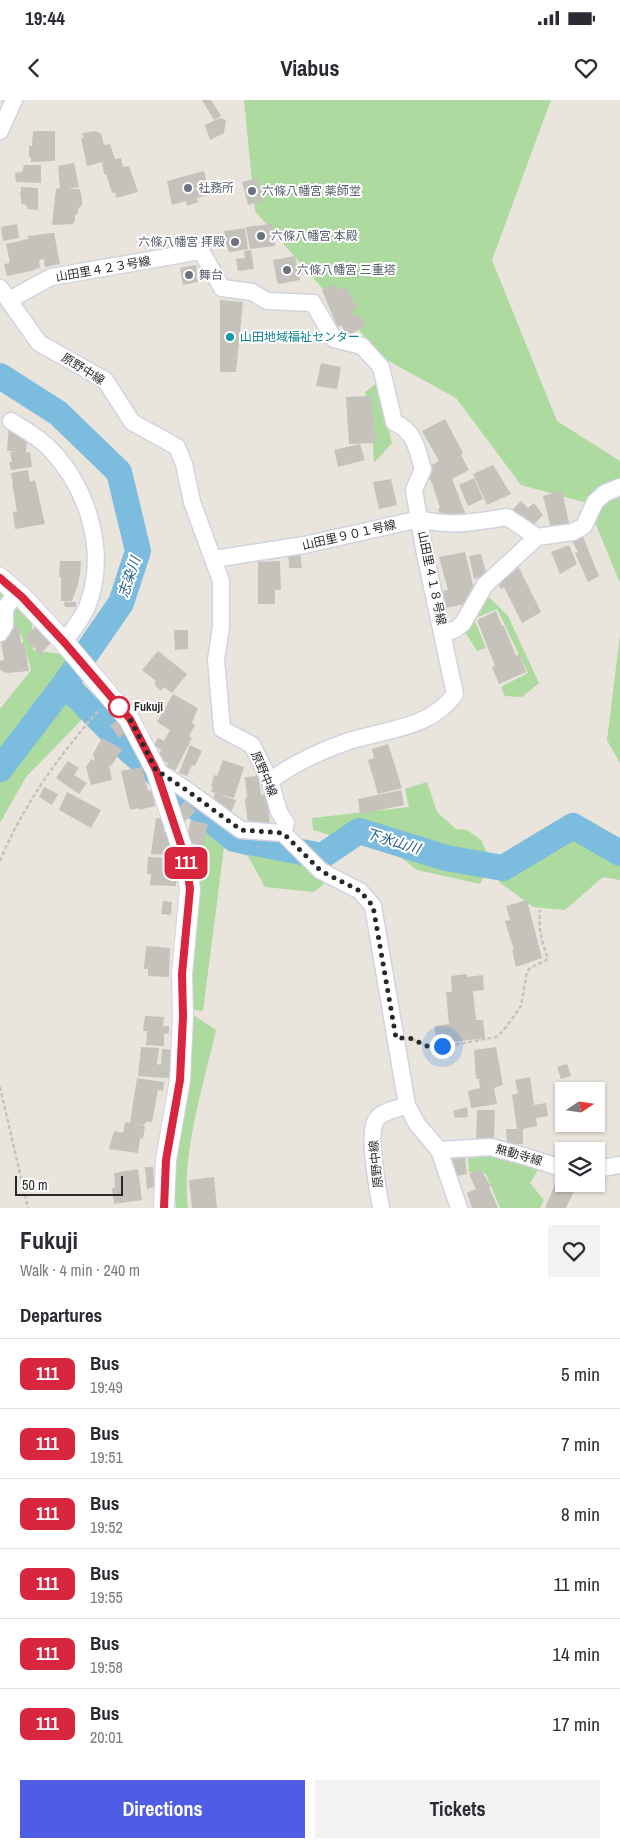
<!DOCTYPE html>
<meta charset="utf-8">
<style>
body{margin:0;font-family:"Archivo Narrow","Noto Sans JP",sans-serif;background:#f2f2f3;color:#2b2b33;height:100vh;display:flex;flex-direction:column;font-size:19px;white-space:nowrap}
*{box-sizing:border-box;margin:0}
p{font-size:16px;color:#7c7c81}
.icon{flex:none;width:28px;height:28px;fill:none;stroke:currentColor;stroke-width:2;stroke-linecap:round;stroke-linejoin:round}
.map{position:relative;height:1108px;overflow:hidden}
.side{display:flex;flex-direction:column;background:#fff;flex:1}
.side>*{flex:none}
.badge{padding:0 10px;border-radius:8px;font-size:18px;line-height:32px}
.needle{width:32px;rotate:77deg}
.buttons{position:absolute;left:555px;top:982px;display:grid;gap:10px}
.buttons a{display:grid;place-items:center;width:50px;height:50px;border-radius:0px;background:#fff;box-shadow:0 1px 4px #0004;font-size:25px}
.scale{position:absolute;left:15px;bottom:12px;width:108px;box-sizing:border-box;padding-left:5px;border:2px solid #292929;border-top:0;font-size:14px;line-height:18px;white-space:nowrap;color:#292929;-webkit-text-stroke:4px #fff;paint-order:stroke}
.you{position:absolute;width:25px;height:25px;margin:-12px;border:4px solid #fff;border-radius:50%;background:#1a73e8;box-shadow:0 0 0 8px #1a73e833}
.map>.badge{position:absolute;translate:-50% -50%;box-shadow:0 0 0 2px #fff}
h2{padding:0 20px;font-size:19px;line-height:45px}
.round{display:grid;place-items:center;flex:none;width:52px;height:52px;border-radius:0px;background:#f2f2f3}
.overview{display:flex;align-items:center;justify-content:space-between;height:85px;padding:0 20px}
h1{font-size:24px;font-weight:700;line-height:38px}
.cta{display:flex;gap:10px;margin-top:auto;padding:10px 20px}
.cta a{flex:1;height:58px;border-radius:0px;background:#4f5de4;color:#fff;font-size:20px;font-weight:700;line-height:58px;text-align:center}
.cta a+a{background:#f2f2f3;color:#2b2b33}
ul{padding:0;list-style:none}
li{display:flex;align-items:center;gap:15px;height:70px;padding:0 20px;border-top:1px solid #e1e1e2}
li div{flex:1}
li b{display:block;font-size:19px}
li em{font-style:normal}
li .badge{min-width:55px;font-weight:700;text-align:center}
.status{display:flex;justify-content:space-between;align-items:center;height:35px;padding:0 25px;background:#fff;direction:ltr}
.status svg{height:14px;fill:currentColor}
header{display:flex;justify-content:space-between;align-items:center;height:65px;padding:0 20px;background:#fff;font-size:22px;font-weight:700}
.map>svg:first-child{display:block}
</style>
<div class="status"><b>19:44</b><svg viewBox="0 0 49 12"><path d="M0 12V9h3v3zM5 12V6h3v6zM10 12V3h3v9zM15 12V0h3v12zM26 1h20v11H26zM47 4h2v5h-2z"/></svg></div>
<header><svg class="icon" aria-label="back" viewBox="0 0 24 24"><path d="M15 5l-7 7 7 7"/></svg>Viabus<svg class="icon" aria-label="heart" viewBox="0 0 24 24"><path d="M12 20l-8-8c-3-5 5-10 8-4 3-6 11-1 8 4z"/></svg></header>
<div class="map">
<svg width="620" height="1108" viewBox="0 0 620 1108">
<rect width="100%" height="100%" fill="#e9e5dc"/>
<g fill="#adda9f">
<polygon points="244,0 551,0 492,160 557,321 620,361 620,483 587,403 521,385 456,298 383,258 255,111"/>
<polygon points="377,283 392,343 374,363 372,330 365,292"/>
<polygon points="0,492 32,523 33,550 61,554 98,603 26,677 0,723 0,609 31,570 21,534 0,526"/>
<polygon points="487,495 508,516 539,583 522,597 505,596 501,587 528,573 497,509 474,519 486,548 477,551 465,532"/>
<polygon points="620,535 620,663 607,640"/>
<polygon points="427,682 437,712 456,729 467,730 481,740 492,763 480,784 417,770 399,756 313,730 312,718 409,707 405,689"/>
<polygon points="200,719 255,739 291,755 325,783 314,792 265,787 248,756 224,748 203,911 188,909"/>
<polygon points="570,720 620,765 620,780 603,777 565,810 533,807 499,782 527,746"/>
<path d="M190,913L216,930C204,983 181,1055 188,1108H176L173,1073Z"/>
<polygon points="497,1056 539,1068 530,1083 544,1100 540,1108 500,1108 486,1074 469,1072 468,1058"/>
</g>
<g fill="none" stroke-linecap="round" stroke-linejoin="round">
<g stroke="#7bbcdf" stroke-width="26">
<polyline points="0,276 58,313 119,372 138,451 121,503 65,584 0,669"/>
<polyline points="65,584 130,651 234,739 322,756 359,731 446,758 503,768 573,726 620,753"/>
</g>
</g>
<g fill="#c5c1bb">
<polygon points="202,0 211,0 221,16 214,20"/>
<polygon points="220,18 226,20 224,33 210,40 205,25"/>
<polygon points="33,31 55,31 55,61 31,62 31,57 29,57 29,46 32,46"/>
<polygon points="97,31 98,33 101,33 104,45 110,44 115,59 121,58 123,67 129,66 138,92 116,98 115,92 112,93 106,74 104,74 102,62 87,66 81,38 84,38 82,33"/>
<polygon points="74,63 79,87 68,89 80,89 82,99 82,105 78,109 78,114 75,115 75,122 73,122 73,124 52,125 56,89 60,88 58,66"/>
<polygon points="24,65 41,65 41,83 16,82 15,73 22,72"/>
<polygon points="204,71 210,94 197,98 198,102 187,106 186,101 172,105 167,81"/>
<polygon points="257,78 263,101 248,105 242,82"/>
<polygon points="21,87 38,88 38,110 27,109 27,105 21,104 21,97 20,96"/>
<polygon points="17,124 19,138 3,141 1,127"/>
<polygon points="272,124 275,146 250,149 246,127"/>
<polygon points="245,128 248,149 229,152 227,147 223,147 221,137 225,137 224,131"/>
<polygon points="52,133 54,133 60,164 45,167 44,159 39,160 40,168 35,169 35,170 7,176 4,164 10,163 6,144 28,139 28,136"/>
<polygon points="251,150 254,169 238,171 236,159 245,158 244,151"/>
<polygon points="295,156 300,180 279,184 277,182 273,160"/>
<polygon points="196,165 198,182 183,185 180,168"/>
<polygon points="334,184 337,190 345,186 357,207 351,212 353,216 359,214 366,226 347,236 341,225 338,227 334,219 322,190"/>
<polygon points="220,200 243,202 236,272 220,272"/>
<polygon points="321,263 341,267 337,289 316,286"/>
<polygon points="371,296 376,343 349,344 346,297"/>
<polygon points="445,319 463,353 461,355 469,370 452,379 466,415 443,423 438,409 440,408 432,383 424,370 439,361 422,331"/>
<polygon points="9,326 27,336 26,353 30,352 32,367 11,370 9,362 12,362 10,352 16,351 7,351"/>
<polygon points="360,344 365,360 338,367 334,350"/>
<polygon points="493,365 511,394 487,405 473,374"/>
<polygon points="28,370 30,382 35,380 45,424 15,429 13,412 17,411 12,383 13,383 11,373"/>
<polygon points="474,378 483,399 468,406 459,385"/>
<polygon points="391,379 397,405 379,409 373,382"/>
<polygon points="562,391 570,427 552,432 543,396"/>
<polygon points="521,401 528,408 534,403 543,415 532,426 522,415 519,418 512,410"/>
<polygon points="581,432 599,476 588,482 575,453 578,452 570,437"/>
<polygon points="569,445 577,464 560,474 551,452"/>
<polygon points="300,451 302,468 289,468 288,452"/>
<polygon points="465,452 474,489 471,490 474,502 446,508 443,491 448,490 439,457"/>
<polygon points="481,454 487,476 474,479 469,456"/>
<polygon points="60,461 81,461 80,476 79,477 78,484 72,501 61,501 61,477 59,477"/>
<polygon points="280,461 281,490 275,490 275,504 258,504 258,462"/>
<polygon points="517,464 541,512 522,523 504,487 501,489 496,479"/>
<polygon points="64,502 76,502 76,507 65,507"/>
<polygon points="496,511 502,526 504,526 516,556 519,554 526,572 499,584 492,567 495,566 477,520"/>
<polygon points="36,526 51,543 40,554 25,538"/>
<polygon points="19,527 21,543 24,543 29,571 7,573 0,570 0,561 4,560 0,536 4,528"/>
<polygon points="174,530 188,530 188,549 175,550"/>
<polygon points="158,551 187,574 172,593 164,587 161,591 154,584 156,581 142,570"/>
<polygon points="173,594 198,608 192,623 195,625 189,636 192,638 175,671 167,666 168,663 158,658 161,650 154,645 158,638 164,641 170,630 157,622"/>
<polygon points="118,620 126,633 119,638 110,625"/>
<polygon points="102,638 122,649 112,665 109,666 112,680 91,685 86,667 91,659 95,661 93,654"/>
<polygon points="388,644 402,688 378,694 368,660 374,658 372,649"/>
<polygon points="190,645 202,651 195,666 192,665 187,676 179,673"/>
<polygon points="223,660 244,667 234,698 217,694 236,700 231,713 211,705 215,693 211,691 213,687 211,686 214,675 217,676"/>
<polygon points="68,661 79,668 74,675 87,683 79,694 56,678"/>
<polygon points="142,667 148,691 152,690 155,706 139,710 139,708 130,710 121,671"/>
<polygon points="259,676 261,695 267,694 270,724 248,726 245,699 247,698 245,677"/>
<polygon points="44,687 58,694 52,705 39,697"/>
<polygon points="401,690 404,705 360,714 358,699"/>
<polygon points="67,692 101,710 91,728 59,710"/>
<polygon points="185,701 196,711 182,724 177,710"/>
<polygon points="156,718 164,719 164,732 168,732 171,739 171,755 151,754"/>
<polygon points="191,720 208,724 203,746 186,742"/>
<polygon points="148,757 173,758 172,773 177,772 176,786 150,785 151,774 147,774"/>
<polygon points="527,800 542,858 516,867 512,850 514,850 505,821 510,820 506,806"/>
<polygon points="163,801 172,802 171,815 161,814"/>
<polygon points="146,846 170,848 169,877 148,876 148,869 144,869"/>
<polygon points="467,874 467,877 483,875 484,890 473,891 476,920 483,920 485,938 437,944 434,926 449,924 446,892 452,892 451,876"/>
<polygon points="145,916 164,917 163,926 169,926 169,933 164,934 164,946 146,945 147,931 143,931"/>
<polygon points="141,947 159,948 157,964 161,965 162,949 173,950 169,978 138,976"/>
<polygon points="496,947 503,985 496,987 494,989 497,1004 471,1008 468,991 480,988 479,979 476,979 474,950"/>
<polygon points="567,964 571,976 561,979 557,967"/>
<polygon points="530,977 534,1005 546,1003 548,1016 536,1018 537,1026 523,1029 523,1044 507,1044 506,1029 517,1029 512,995 518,993 515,980"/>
<polygon points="137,978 164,982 163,991 158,990 152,1022 146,1022 144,1025 134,1023 145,1026 143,1039 140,1038 138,1053 109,1049 114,1031 123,1033 125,1022 130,1023"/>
<polygon points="467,1007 468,1017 455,1018 453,1011"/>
<polygon points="477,1010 495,1010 494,1039 476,1039"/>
<polygon points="465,1057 467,1074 450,1077 448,1059"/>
<polygon points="145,1067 153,1067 154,1087 147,1089"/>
<polygon points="138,1069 142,1100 114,1104 112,1088 115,1088 114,1073"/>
<polygon points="480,1069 491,1086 489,1087 498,1108 472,1108 467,1093 476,1089 469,1074"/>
<polygon points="214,1077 217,1108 192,1108 189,1080"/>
<polygon points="562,1078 564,1079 564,1084 577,1085 566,1108 545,1108 555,1085 558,1087"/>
</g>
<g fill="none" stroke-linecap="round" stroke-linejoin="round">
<g stroke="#d1d3e0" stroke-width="19">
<g id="minor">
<polyline points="0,31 14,0"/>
<path d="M0,188L39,243L105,280L132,322L177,347L184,364L192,402L221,481V527L216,560L222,629L252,645L270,681L279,712L286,723L283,733L321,771L360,791L373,806L407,1005C398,1009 381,1011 376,1020C367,1034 378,1090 381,1108"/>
<path d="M9,200L51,177L201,151L222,188L252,192L267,201L313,203L334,239L362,246L381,267L394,322C416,333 416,347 423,369L414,390L425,454L455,594C428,632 377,629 338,645C314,654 290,666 270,681"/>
<path d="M11,321C25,330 40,338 51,350C89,390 108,454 87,507C82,519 72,531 64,542"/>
<polyline points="537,437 573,432 584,426 595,402 605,393 620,387"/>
<path d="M214,459L304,445L420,419C449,427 477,422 507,417L537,437"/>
<polyline points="0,533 5,525 5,508 17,493"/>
<polyline points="443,534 456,529 463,523 485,485 537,437"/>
<polyline points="156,670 185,689 241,730 283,733"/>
<polyline points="407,1005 417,1024 439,1050 459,1108"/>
<polyline points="439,1050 491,1047 524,1056 564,1069"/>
<polyline points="596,1069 620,1065"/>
</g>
</g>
<g stroke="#d1d3e0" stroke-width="22">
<polyline id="tertiary" points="0,478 22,497 64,542 129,619 156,670 186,760 190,789 182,874 183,916 180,980 166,1060 164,1108"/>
</g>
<g stroke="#c3c3c3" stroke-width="2.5" stroke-dasharray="4 2.5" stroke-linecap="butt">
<path d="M0,761C23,705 60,654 100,609"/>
<path d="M412,939L429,947L454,945L496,937L504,930L521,906L527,872L530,868L548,859C542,842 538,828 540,810"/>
<polyline points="0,987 28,1108"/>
</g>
<use href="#minor" stroke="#fff" stroke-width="16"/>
<use href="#tertiary" stroke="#fff" stroke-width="20"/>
</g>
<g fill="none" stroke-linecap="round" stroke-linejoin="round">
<g stroke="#fff" stroke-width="11">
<polyline id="line" points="0,478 22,497 64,542 130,619 156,670 186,760 190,789 182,874 183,916 180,980 166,1060 164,1108"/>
</g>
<use href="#line" stroke="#d7263d" stroke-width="8"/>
<polyline stroke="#292929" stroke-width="5" stroke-dasharray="0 9" points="119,607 130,619 156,670 185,689 241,730 283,733 321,771 360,791 373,806 396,938 410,938 429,947 442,946"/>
</g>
<g fill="#6b7280" stroke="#fff" stroke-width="2">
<circle cx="188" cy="88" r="5"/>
<circle cx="252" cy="91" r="5"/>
<circle cx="261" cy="136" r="5"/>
<circle cx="235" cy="142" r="5"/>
<circle cx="287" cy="170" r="5"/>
<circle cx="189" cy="175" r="5"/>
</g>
<circle fill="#0f9aa8" stroke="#fff" stroke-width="2" cx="230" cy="237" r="5"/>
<circle fill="#fff" stroke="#d7263d" stroke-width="2.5" cx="119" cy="607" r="10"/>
<g text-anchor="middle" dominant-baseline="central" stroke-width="4" stroke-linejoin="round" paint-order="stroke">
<g font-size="12" fill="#5b616d" stroke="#fff" text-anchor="start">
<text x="198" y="88">社務所</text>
<text x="262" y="91">六條八幡宮 薬師堂</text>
<text x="271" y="136">六條八幡宮 本殿</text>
<text x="225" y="142" text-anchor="end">六條八幡宮 拝殿</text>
<text x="297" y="170">六條八幡宮 三重塔</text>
<text x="199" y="175">舞台</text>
</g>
<g font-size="12" fill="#292929" stroke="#fff">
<text transform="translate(103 169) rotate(-10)">山田里４２３号線</text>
<text transform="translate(83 269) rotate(32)">原野中線</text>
<text transform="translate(349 435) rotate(-13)">山田里９０１号線</text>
<text transform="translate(432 478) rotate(78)">山田里４１８号線</text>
<text transform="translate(264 674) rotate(67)">原野中線</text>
<text transform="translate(519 1055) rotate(16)">無動寺線</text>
<text transform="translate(376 1064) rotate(-96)">原野中線</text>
</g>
<g font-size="12" fill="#0d838f" stroke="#fff" text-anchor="start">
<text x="240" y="237">山田地域福祉センター</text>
</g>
<g font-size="12" font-weight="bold" fill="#292929" stroke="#fff" text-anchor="start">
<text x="134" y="607">Fukuji</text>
</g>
<g font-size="14" font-style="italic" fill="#1d5a88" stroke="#fff">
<text transform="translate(129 477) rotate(-72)">志染川</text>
<text transform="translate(393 741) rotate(17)">下氷山川</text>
</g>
</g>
</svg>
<div class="buttons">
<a><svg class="needle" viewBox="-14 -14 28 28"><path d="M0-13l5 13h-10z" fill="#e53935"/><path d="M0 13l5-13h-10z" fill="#7c7c81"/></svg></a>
<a><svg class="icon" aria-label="layers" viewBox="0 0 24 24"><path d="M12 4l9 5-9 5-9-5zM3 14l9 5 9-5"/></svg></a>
</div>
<div class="scale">50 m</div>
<div class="you" style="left:442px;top:946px"></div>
<b class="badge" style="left:186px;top:763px;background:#d7263d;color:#fff">111</b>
</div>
<section class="side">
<div class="overview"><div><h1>Fukuji</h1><p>Walk · 4 min · 240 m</p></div><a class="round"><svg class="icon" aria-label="heart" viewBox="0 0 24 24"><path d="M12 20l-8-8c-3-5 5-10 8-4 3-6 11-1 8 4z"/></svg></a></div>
<h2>Departures</h2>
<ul>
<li><span class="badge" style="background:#d7263d;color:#fff">111</span><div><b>Bus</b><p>19:49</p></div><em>5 min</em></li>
<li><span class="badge" style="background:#d7263d;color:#fff">111</span><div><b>Bus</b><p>19:51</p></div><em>7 min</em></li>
<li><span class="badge" style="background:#d7263d;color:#fff">111</span><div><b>Bus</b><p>19:52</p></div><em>8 min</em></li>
<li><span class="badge" style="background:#d7263d;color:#fff">111</span><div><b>Bus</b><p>19:55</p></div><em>11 min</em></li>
<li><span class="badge" style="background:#d7263d;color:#fff">111</span><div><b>Bus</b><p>19:58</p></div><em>14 min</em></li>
<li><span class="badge" style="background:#d7263d;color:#fff">111</span><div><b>Bus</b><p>20:01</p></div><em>17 min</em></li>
</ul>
<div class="cta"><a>Directions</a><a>Tickets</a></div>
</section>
